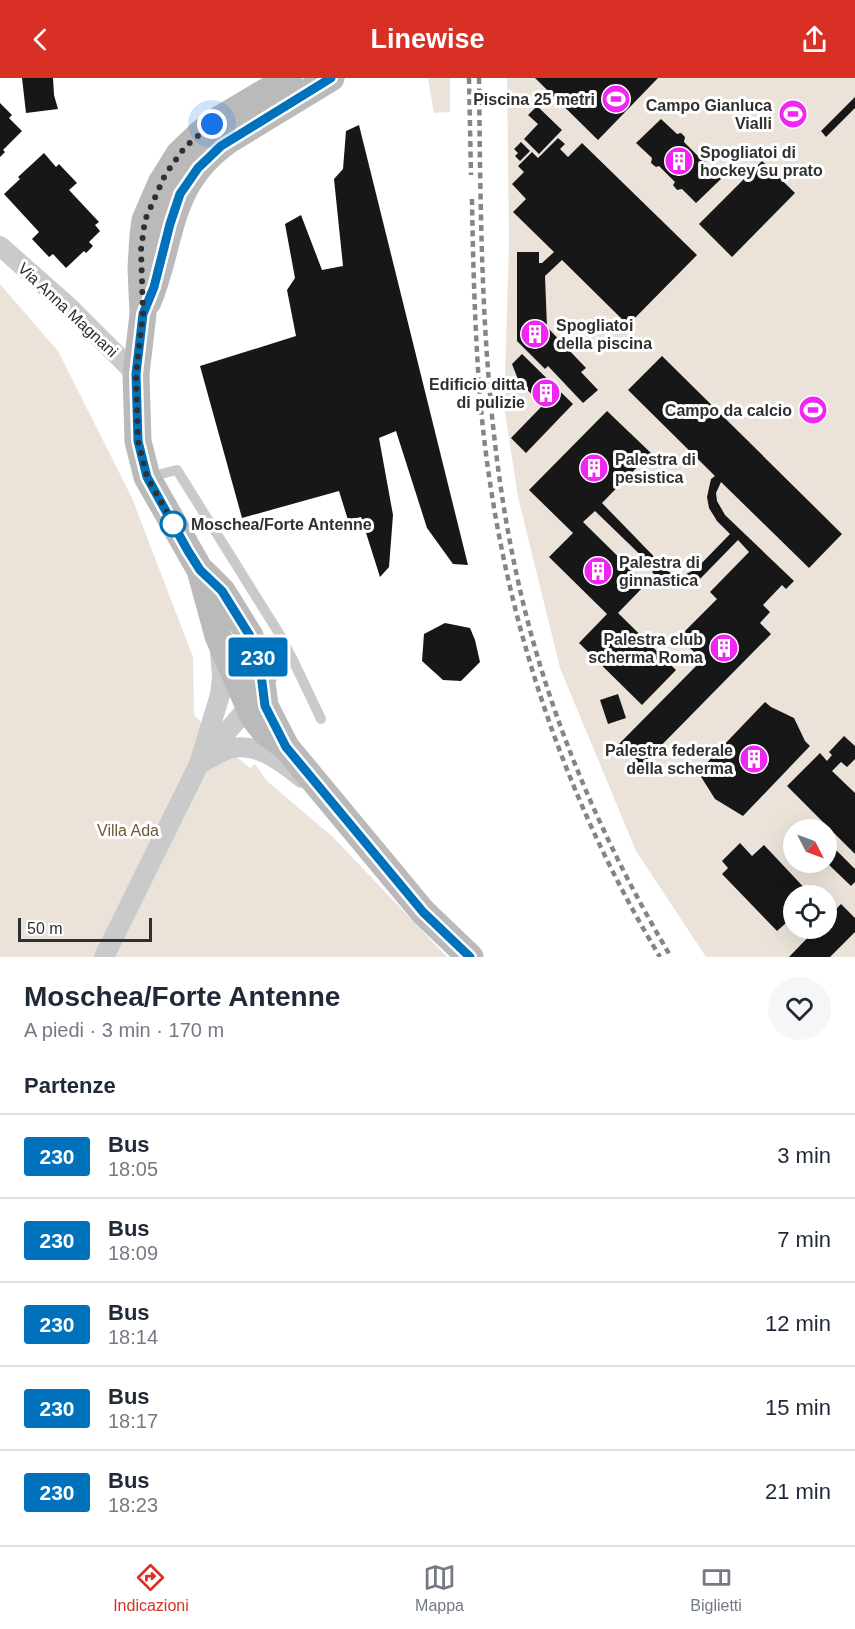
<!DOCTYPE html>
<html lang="it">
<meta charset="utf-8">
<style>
body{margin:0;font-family:Helvetica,sans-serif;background:#f6f6f7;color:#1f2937;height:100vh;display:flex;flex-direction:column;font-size:22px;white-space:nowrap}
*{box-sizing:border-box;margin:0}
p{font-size:20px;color:#747a83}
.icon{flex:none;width:33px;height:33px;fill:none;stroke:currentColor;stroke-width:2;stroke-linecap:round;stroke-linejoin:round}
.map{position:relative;height:879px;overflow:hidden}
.details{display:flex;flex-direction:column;background:#fff;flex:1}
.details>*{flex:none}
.badge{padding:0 12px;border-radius:4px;font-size:21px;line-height:39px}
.needle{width:39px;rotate:132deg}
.buttons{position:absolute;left:783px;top:741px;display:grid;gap:12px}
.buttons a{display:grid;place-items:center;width:54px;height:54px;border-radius:50%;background:#fff;box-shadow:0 6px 24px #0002;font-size:30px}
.scale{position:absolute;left:18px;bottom:15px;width:134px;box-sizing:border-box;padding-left:6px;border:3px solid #303030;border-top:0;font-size:16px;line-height:21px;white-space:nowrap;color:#303030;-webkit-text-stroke:4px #fff;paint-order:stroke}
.you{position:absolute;width:30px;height:30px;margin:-15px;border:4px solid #fff;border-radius:50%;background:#1a73e8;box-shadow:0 0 0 9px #1a73e833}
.map>.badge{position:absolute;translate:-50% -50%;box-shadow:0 0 0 3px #fff}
h2{padding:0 24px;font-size:22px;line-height:54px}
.round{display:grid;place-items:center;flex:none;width:63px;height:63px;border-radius:32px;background:#f6f6f7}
.headline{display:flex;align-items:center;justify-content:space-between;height:102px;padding:0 24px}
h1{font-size:28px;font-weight:700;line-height:45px}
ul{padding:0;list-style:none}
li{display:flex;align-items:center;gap:18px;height:84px;padding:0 24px;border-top:2px solid #e0e1e3}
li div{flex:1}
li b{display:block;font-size:22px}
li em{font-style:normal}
li .badge{min-width:66px;font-weight:700;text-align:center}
header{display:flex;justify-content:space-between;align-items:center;height:78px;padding:0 24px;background:#d93025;color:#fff;font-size:27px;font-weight:700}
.tab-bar{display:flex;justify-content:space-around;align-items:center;height:84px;border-top:2px solid #e0e1e3;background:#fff;font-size:16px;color:#747a83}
.tab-bar a{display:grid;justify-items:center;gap:3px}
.tab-bar .selected{color:#d93025}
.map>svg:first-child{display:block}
</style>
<header><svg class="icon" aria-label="back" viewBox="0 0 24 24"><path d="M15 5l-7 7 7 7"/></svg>Linewise<svg class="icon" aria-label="share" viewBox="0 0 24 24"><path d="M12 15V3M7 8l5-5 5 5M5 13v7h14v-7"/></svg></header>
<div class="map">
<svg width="855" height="879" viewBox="0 0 855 879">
<rect width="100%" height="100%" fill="#fff"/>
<g fill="#ebe3da" fill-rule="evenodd">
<polygon points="428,0 450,0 450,34 434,35"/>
<path d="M507,0H855V879H706L636,773L560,590L518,419L504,328L509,165ZM794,752H826V784H794ZM794,818H826V850H794Z"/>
<polygon points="0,206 58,273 132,420 193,579 194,637 233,676 250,690 255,686 267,703 333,759 447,879 0,879"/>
</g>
<g fill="#171717">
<polygon points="22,0 53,0 54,17 58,31 26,35"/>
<polygon points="535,0 658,0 598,62"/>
<polygon points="855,19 855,30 826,59 821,53"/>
<polygon points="0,25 12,37 9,40 22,53 3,72 5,74 0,79"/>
<polygon points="537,28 562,52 539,76 524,61 538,46 528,37"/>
<polygon points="661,41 677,56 681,55 685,59 684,64 697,77 702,75 707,80 705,85 721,101 696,125 682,111 677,112 673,107 675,104 659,88 656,89 651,85 652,80 636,65"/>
<polygon points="359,47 468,487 453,486 427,450 396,353 379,360 393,437 389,489 380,499 361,439 348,442 339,413 242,440 200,288 296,258 287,212 295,200 285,146 301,137 322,192 343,188 334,101 343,91 346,53"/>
<polygon points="558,60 565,66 560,71 568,79 582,65 697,177 628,247 562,182 545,198 547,249 586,290 581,294 598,312 583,325 548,288 545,291 517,263 517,174 539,174 539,185 542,185 554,174 513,134 526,121 512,106 524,94 518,88 532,74 538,80"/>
<polygon points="521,64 530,73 520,83 515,78 518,75 514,71"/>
<polygon points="44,75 56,89 59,86 77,105 69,112 99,144 95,147 100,153 89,164 93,168 86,175 84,173 66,190 53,176 49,179 32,161 39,154 4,116 20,101 18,99"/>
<polygon points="762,83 795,115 732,179 699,146"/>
<polygon points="522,276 573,326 526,375 511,360 543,327 519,304 512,286"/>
<polygon points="662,278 842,456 809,490 721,404 716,415 717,423 725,437 794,503 786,511 782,507 763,527 770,534 760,545 771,556 641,688 619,666 702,582 679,559 717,521 710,514 749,474 738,462 701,500 693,505 681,507 670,505 661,497 658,500 652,494 655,491 595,433 583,444 646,506 618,535 676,592 642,627 579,565 607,536 549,479 573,455 529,412 607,333 651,375 602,425 669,494 678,497 686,496 696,491 730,456 717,443 709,430 707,419 711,401 715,398 628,312"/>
<polygon points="445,545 470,550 475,562 480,584 461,603 443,602 422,583 424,556"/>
<polygon points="618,616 626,640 608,646 600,622"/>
<polygon points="765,624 771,629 794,640 805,663 810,668 743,738 715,721 698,694"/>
<polygon points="844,658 855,668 855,681 847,689 841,684 832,693 855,715 855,776 787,708 820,675 827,683 832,677 829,674"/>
<polygon points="826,762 855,791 855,804 851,808 826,784"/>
<polygon points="740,765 752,778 764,767 812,818 794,818 794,838 777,853 722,796 728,790 722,783"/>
<polygon points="841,826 855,840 855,854 830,879 789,879 817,850 826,850 826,841"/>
</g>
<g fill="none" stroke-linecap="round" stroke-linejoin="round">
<g stroke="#cacaca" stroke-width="10">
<polyline points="149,399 177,392 280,557 293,582"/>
<polyline points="264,607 293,582 321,641"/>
</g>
<g stroke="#cacaca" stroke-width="20">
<polyline points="0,168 70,230 136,296"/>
<polyline points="207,677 256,620"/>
<path d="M199,686C209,681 219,675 229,671C256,663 282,684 302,700"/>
<polyline points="104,879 199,686 220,617 222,598 220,575"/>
</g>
<g stroke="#bababa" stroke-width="27">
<path d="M148,224C174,160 165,107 229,62L331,0"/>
<polyline points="203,494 222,513 250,558 260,588 265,628 286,669 423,834 470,879"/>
<polyline points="286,669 265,654 254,640 218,558 200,492 147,399 138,363 136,296 143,236 141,190 143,157 145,142 161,105 179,76 200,56 218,42 289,0"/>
</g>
<g stroke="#858585" stroke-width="4.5" stroke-dasharray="6 4.5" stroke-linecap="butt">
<polyline points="469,0 471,97"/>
<path d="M479,0C481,172 481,347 521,516C551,645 604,766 671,879"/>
<path d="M472,121C473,187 475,254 480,320C497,517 557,709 660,879"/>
</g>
</g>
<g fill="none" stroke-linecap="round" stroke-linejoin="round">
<g stroke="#fff" stroke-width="14">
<polyline id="line" points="331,0 221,68 198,90 180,116 170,146 154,209 143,236 136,296 138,363 147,399 188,473 200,492 222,513 250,558 260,588 265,628 286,669 423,834 470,879"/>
</g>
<use href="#line" stroke="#0072bc" stroke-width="9"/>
<polyline stroke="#303030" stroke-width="6" stroke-dasharray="0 10.8" points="173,446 178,454 147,399 138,363 136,296 143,236 141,172 145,142 165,97 185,69 212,46"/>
</g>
<defs>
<g id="stadium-disc" transform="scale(1.5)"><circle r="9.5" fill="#f027f2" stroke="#fff"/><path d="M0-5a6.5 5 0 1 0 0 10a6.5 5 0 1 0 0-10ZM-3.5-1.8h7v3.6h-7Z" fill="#fff"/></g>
<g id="building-disc" transform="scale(1.5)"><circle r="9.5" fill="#f027f2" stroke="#fff"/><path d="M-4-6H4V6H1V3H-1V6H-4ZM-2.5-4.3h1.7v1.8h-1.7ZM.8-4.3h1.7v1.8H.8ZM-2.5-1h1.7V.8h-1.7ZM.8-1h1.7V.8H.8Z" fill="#fff"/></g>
</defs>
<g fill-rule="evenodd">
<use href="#stadium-disc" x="616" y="21"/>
<use href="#stadium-disc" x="793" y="36"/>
<use href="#building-disc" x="679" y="83"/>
<use href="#building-disc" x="535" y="256"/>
<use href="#building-disc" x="546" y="315"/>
<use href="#stadium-disc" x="813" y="332"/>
<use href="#building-disc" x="594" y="390"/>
<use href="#building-disc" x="598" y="493"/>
<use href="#building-disc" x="724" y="570"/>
<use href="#building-disc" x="754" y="681"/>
</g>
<circle fill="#fff" stroke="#0072bc" stroke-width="3" cx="173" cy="446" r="12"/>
<g text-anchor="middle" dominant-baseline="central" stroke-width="6" stroke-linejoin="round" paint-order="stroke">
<g font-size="16" font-weight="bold" fill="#303030" stroke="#fff" text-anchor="end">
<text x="595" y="21">Piscina 25 metri</text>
<text x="772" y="27">Campo Gianluca<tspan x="772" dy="18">Vialli</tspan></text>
<text x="700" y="74" text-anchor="start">Spogliatoi di<tspan x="700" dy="18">hockey su prato</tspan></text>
<text x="556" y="247" text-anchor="start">Spogliatoi<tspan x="556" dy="18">della piscina</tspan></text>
<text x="525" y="306">Edificio ditta<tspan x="525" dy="18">di pulizie</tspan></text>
<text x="792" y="332">Campo da calcio</text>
<text x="615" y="381" text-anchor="start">Palestra di<tspan x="615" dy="18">pesistica</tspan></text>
<text x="619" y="484" text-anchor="start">Palestra di<tspan x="619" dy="18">ginnastica</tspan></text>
<text x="703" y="561">Palestra club<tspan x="703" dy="18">scherma Roma</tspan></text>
<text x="733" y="672">Palestra federale<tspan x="733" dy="18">della scherma</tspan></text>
</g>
<g font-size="16" fill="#303030" stroke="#fff">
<text transform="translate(68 232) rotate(43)">Via Anna Magnani</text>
</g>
<g font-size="16" font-weight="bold" fill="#303030" stroke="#fff" text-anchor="start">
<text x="191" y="446">Moschea/Forte Antenne</text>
</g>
<g font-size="16" fill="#6f5a39" stroke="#fff">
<text x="128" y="752">Villa Ada</text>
</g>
</g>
</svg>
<div class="buttons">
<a><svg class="needle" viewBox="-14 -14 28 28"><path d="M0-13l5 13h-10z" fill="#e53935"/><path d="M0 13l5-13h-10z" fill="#747a83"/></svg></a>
<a><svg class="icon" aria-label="locate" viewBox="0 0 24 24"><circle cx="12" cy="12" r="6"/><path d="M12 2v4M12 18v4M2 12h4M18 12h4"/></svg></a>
</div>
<div class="scale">50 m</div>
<div class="you" style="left:212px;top:46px"></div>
<b class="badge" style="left:258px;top:579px;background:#0072bc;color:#fff">230</b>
</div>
<section class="details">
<div class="headline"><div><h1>Moschea/Forte Antenne</h1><p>A piedi · 3 min · 170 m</p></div><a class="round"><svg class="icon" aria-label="heart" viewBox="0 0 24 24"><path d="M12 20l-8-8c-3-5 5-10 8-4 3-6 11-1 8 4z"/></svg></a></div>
<h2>Partenze</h2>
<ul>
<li><span class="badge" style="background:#0072bc;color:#fff">230</span><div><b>Bus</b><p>18:05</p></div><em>3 min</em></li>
<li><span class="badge" style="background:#0072bc;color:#fff">230</span><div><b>Bus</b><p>18:09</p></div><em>7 min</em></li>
<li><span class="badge" style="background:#0072bc;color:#fff">230</span><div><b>Bus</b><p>18:14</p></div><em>12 min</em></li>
<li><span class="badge" style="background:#0072bc;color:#fff">230</span><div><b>Bus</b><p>18:17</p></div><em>15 min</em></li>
<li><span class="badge" style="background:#0072bc;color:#fff">230</span><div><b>Bus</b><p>18:23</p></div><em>21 min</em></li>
</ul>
</section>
<nav class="tab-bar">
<a class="selected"><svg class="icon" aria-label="directions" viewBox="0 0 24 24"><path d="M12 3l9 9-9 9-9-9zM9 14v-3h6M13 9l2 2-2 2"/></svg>Indicazioni</a>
<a><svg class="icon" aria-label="map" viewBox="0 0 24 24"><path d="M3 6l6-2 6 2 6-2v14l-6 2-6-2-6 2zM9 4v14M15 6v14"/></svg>Mappa</a>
<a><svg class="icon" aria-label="tickets" viewBox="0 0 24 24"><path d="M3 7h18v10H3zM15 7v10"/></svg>Biglietti</a>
</nav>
